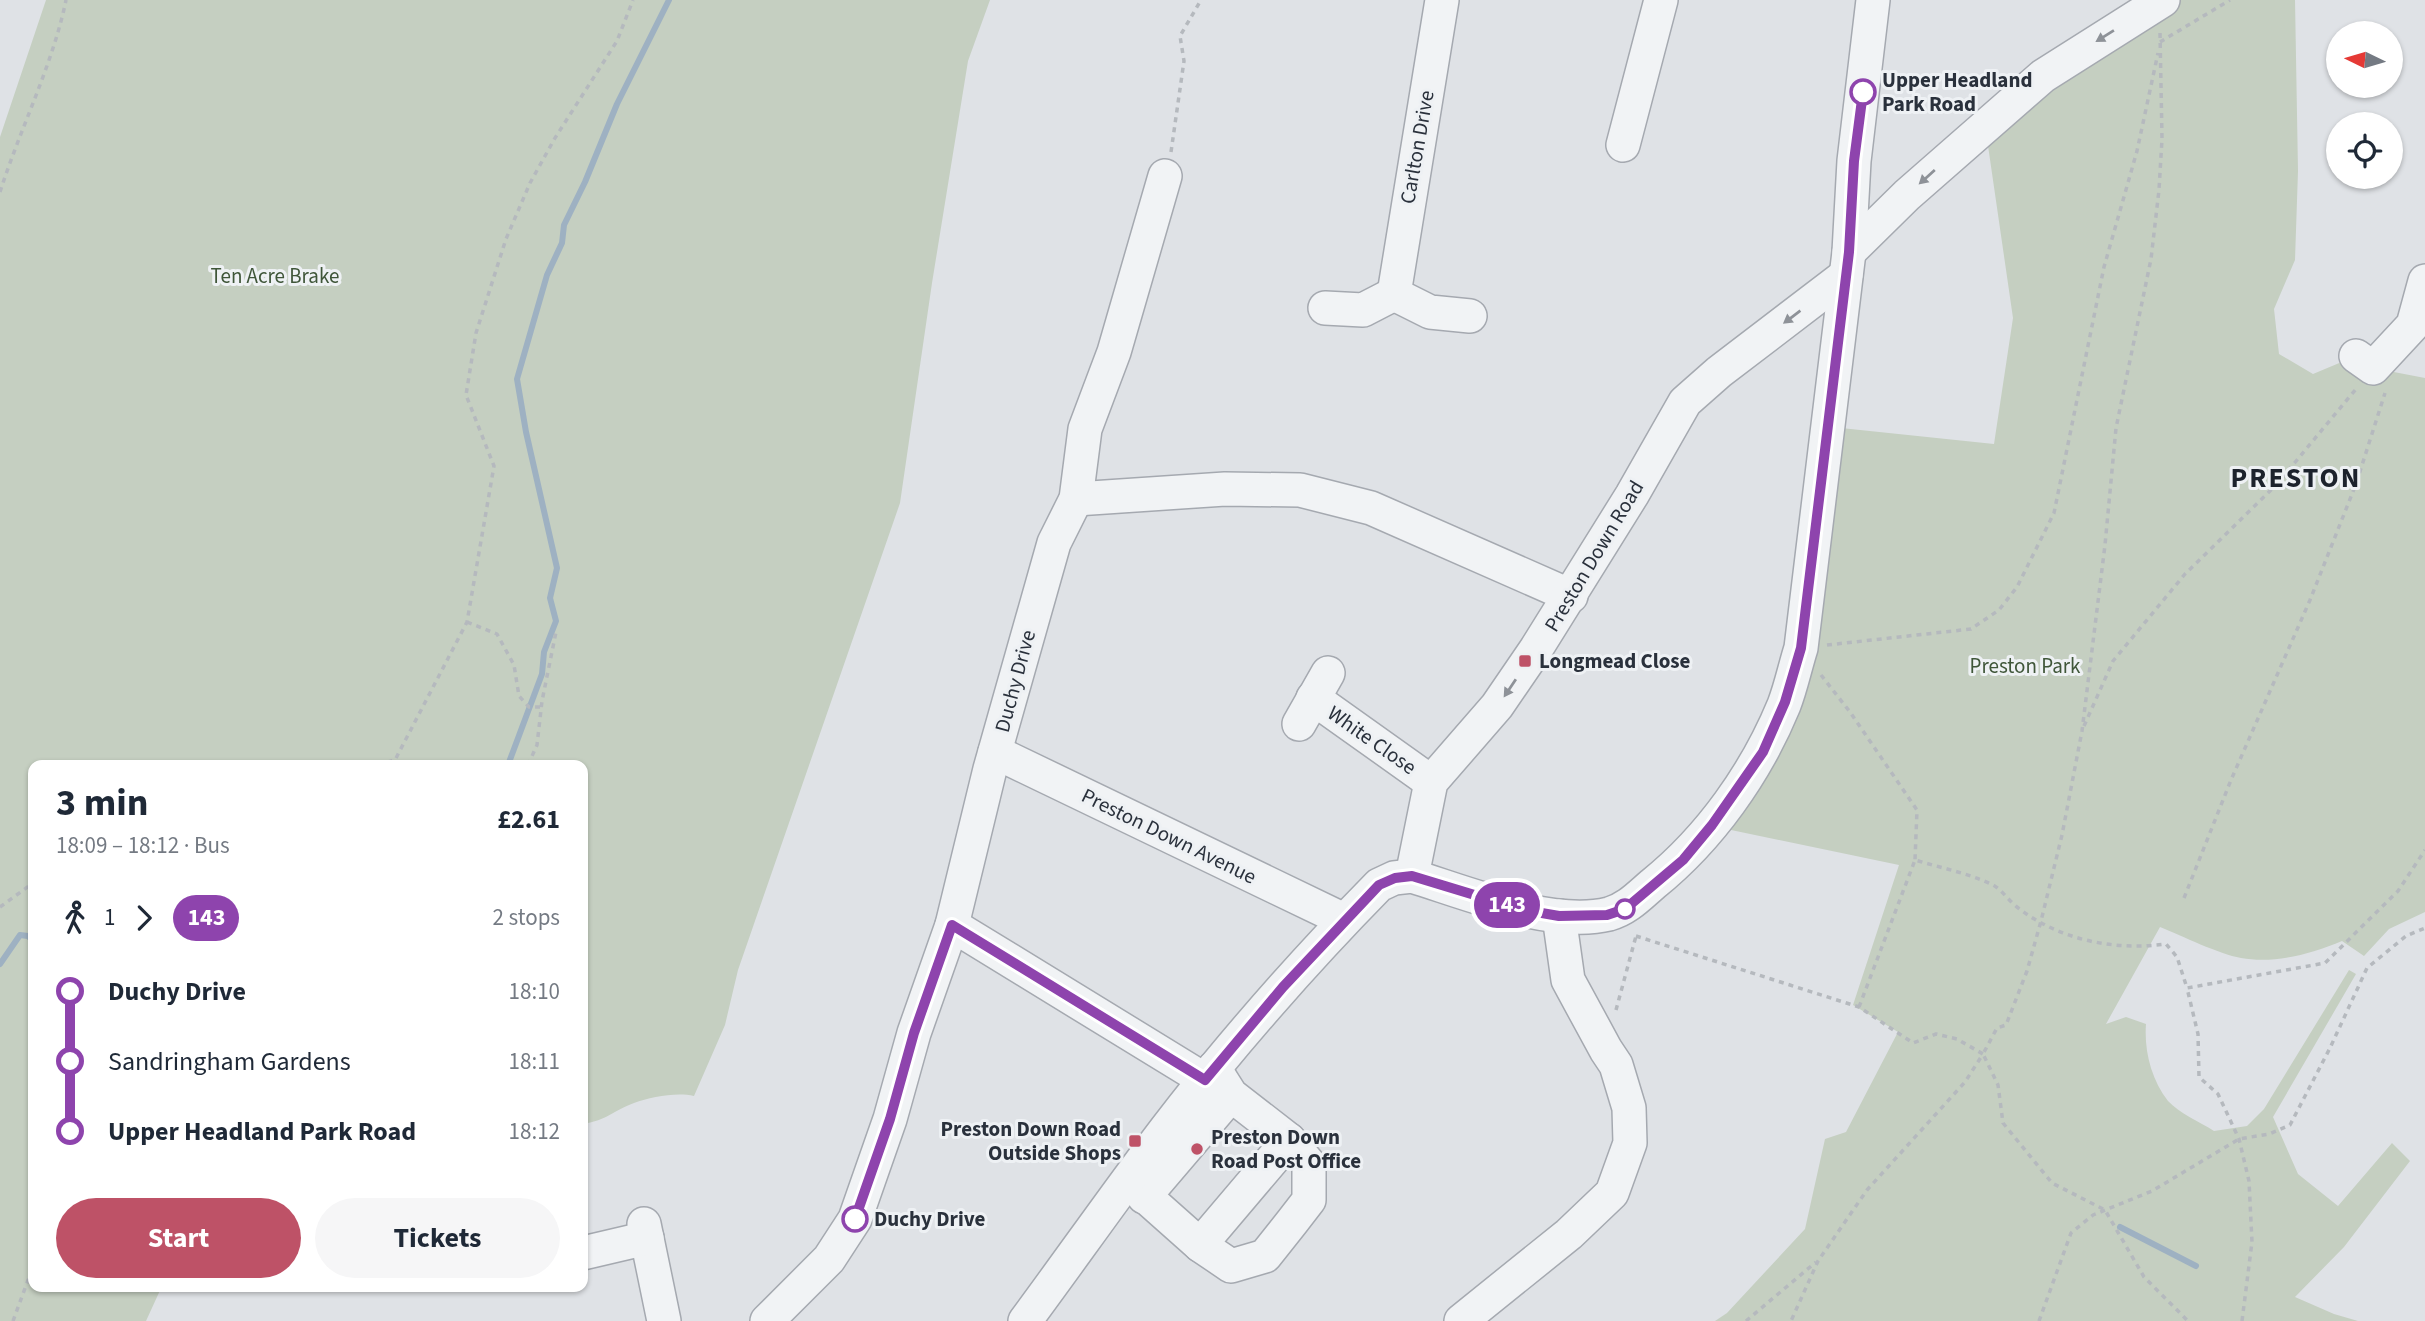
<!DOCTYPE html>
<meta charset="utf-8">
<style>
body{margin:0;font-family:"Source Sans 3",sans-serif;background:#f6f6f7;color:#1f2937;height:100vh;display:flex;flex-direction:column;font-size:26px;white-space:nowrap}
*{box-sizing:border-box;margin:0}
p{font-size:23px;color:#747a83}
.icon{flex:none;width:38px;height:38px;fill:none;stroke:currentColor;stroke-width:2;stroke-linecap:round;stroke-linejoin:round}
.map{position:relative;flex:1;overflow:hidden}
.drawer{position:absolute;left:28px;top:760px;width:560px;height:532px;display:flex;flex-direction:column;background:#fff;border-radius:14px;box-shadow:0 2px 5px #0004}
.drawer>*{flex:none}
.badge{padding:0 14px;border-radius:23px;font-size:24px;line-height:46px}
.needle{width:46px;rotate:275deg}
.buttons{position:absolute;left:2326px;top:21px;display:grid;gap:14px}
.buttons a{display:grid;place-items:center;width:77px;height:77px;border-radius:50%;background:#fff;box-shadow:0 2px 5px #0004;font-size:35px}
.map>.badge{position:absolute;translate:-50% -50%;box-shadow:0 0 0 4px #fff}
.legs{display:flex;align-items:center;gap:10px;height:77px;padding:0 28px;font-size:23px}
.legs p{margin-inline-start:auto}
.overview{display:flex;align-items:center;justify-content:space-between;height:119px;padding:0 28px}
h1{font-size:38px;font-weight:700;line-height:52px}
.primary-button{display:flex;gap:14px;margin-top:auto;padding:14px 28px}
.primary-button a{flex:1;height:80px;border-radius:42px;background:#be5267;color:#fff;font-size:28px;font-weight:700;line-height:80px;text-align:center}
.primary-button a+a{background:#f6f6f7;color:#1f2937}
ul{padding:0 28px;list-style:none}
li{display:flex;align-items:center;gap:24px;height:70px;font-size:26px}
li i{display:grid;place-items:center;width:10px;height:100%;margin:0 9px;background:currentColor}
li i::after{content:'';width:18px;height:18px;margin:-9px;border:5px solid;border-radius:50%;background:#fff}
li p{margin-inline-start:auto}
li:first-child i{background:linear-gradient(#0000 50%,currentColor 0)}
li:last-child i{background:linear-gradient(currentColor 50%,#0000 0)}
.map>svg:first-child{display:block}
</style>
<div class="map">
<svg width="2425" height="1321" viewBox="0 0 2425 1321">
<rect width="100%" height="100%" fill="#dfe2e6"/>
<g fill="#c5cfc1">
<path d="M46,0H990L968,61L932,283L900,503L738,970L725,1025L694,1096C676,1092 651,1097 634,1103C613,1111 607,1120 583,1124V765H33V1286H162L146,1321H0V137Z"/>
<path d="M2163,0H2295L2298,171L2295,260L2274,309L2279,354L2313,374L2356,356L2373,368L2425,378V912L2389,929L2364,956L2342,941C2311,954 2275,964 2241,958C2219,954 2182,936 2160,927L2106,1024L2126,1017L2146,1024C2144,1050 2151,1079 2168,1101C2179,1113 2200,1122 2214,1131L2247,1126L2264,1109L2349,970L2356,974L2273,1117L2298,1174L2338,1206L2392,1143L2410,1161L2344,1247L2295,1297L2334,1314L2358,1321H1715L1727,1313L1805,1229L1825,1139L1846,1132L1898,1032L1853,1005L1899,865L1712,826L1763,752L1841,428L1994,444L2013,318L1985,125Z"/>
</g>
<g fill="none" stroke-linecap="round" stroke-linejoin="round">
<g stroke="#9eb1c2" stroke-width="6">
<polyline points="508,765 542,674 544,652 556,621 550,598 557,568 526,432 517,379 547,275 562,243 564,225 585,182 617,104 669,0"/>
<polyline points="0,964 20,935 28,936 33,941"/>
<polyline points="2120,1227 2196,1266"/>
</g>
<g stroke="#a5a9b0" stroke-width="36">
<g id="minor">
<polyline points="1442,0 1394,294 1430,312 1470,316"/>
<polyline points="1623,145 1661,0"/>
<polyline points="1849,252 1907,195 2043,76 2163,0"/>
<polyline points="1325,308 1363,310 1394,294"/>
<polyline points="2356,356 2373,368 2413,325 2425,281"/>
<polyline points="1076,499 1225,489 1300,490 1371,508 1571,596"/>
<polyline points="1313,698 1431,782"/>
<polyline points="1299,724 1328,673"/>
<polyline points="995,752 1344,920"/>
<polyline points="1412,876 1431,782 1497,706 1536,649 1632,495 1685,402 1719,372 1846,275"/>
<polyline points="952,925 1205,1080"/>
<polyline points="1128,1181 1200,1245 1231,1266 1265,1256 1292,1222 1309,1200 1309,1164 1289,1140 1231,1095 1214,1068"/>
<polyline points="1144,1197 1231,1095"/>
<polyline points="644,1224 664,1321"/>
<polyline points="1200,1245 1289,1140"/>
<polyline points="583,1253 647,1238"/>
<polyline points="767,1321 829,1259 855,1219 890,1119 914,1033 952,925 990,769 1054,543 1076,499 1085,429 1114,352 1165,176"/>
<path d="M1025,1321C1088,1236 1148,1148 1216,1066C1268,1003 1322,943 1379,885L1394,878L1412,876C1467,893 1552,928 1609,914C1627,909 1639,896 1653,884C1710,838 1756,773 1784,705C1791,687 1795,667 1801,648L1849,252L1854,161L1873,0"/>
<polyline points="1461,1321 1569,1234 1612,1193 1630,1143 1629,1108 1616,1065 1606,1050 1568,980 1559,916"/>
</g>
</g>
<g stroke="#b5b9be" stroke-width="3.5" stroke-dasharray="5 5" stroke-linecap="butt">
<polyline points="2160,33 2162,139 2159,190 2151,259 2116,428 2105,545 2082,731 2062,835 2041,921 2027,971 2006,1025 1997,1028 1983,1054 1998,1085 2003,1123 2052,1183 2105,1210 2144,1277 2188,1321"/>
<polyline points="2160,42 2230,0"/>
<polyline points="1171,152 1184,61 1180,36 1201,0"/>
<path d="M0,192C20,129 53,64 66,0"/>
<polyline points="467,622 497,634 514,665 519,696 529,707 541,707"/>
<polyline points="1827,645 1971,629 1999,610 2017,587 2054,513 2104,267 2137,151 2158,53"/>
<polyline points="1821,675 1850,712 1917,810 1915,860"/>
<polyline points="2084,726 2113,661 2185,574 2277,484 2356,389"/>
<polyline points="378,765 395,760 467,622 494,466 466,395 476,333 506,239 530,183 555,138 617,41 633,0"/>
<polyline points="528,765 537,745 542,701 556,632"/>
<polyline points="2184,898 2231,780 2310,600 2356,484 2385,393"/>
<polyline points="0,907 33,883"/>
<polyline points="1636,936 1859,1007 1913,1043 1936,1034 1957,1039 1983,1054 1965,1082 1867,1190 1818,1261 1791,1321"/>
<path d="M1859,1007L1915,860C1941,868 1968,873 1993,885C2002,890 2008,900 2017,907C2059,940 2114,951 2166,944L2177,957L2187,988"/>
<polyline points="1616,1010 1636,936"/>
<polyline points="13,1321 31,1272 33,1217"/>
<polyline points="1746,1321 1816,1262"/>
<polyline points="2039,1321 2071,1233 2093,1215 2152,1191 2239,1139 2269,1134 2290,1125 2330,1048 2367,968 2406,936 2425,928"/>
<polyline points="2242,1321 2252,1242 2249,1181 2239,1139 2218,1094 2199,1077 2198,1034 2187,988 2325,963 2398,891 2425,850"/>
</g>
<use href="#minor" stroke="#f1f3f5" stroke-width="33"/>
</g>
<defs><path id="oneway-solid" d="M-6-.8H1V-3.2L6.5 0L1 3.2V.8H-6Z" transform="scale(1.75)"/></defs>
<g fill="#8e9298">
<use href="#oneway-solid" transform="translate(2105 36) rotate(148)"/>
<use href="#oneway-solid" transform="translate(1927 177) rotate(138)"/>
<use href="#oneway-solid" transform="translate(1792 317) rotate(143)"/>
<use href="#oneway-solid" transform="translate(1510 688) rotate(124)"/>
</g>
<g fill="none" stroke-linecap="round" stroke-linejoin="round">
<g stroke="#fff" stroke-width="16">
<polyline id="line-1" points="855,1219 890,1119 914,1033 952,925 1205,1080 1283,987 1379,885 1395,878 1412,876 1524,910 1559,916 1607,915 1625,909 1683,860 1712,825 1763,752 1785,702 1801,648 1849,252 1854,161 1863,92"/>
</g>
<use href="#line-1" stroke="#8e44ad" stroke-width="10"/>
</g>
<g fill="#fff" stroke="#8e44ad" stroke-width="3.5">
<circle cx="1863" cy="92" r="12"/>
<circle cx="1625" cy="909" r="9"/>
<circle cx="855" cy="1219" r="12"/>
</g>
<g fill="#be5267" stroke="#eef1f4" stroke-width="2.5">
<rect x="1518" y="654" width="14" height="14" rx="3.5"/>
<rect x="1128" y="1134" width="14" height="14" rx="3.5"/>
<circle cx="1197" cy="1149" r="7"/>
</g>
<g text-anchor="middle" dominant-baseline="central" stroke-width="6" stroke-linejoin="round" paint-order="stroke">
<g font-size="21" font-weight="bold" fill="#2a313c" stroke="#eef1f4" text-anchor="start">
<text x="1882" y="80">Upper Headland<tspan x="1882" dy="24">Park Road</tspan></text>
<text x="874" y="1219">Duchy Drive</text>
</g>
<g font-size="21" fill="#2a313c" stroke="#eef1f4">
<text transform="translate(1417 147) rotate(-80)">Carlton Drive</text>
<text transform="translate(1594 556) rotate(-59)">Preston Down Road</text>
<text transform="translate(1015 681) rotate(-75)">Duchy Drive</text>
<text transform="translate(1372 740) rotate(35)">White Close</text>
<text transform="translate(1169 836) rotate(26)">Preston Down Avenue</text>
</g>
<g font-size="21" fill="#3f5639" stroke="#eef1f4">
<text x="275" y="276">Ten Acre Brake</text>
<text x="2025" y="666">Preston Park</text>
</g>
<g font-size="21" font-weight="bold" fill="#2a313c" stroke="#eef1f4" text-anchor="start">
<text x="1539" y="661">Longmead Close</text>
<text x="1121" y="1129" text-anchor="end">Preston Down Road<tspan x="1121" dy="24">Outside Shops</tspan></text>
<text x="1211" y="1137">Preston Down<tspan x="1211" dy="24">Road Post Office</tspan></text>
</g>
<g font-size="28" font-weight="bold" letter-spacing="2" fill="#1c222c" stroke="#eef1f4">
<text x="2296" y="478">PRESTON</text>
</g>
</g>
</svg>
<div class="buttons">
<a><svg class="needle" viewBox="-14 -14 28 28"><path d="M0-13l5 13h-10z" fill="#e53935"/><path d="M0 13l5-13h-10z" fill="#747a83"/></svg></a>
<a><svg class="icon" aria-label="locate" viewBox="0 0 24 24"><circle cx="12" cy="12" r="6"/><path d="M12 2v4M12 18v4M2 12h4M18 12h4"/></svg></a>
</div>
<b class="badge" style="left:1507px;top:905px;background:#8e44ad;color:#fff">143</b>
<section class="drawer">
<div class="overview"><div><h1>3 min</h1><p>18:09 – 18:12 · Bus</p></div><b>£2.61</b></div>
<div class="legs"><svg class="icon" aria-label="walk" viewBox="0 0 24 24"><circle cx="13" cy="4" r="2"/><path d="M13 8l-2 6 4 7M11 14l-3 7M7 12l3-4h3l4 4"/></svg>1<svg class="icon" aria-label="forward" viewBox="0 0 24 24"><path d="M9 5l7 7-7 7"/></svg><b class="badge" style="background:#8e44ad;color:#fff">143</b><p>2 stops</p></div>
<ul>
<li><i style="color:#8e44ad"></i><b>Duchy Drive</b><p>18:10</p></li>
<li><i style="color:#8e44ad"></i><span>Sandringham Gardens</span><p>18:11</p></li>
<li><i style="color:#8e44ad"></i><b>Upper Headland Park Road</b><p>18:12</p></li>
</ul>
<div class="primary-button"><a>Start</a><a>Tickets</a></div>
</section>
</div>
